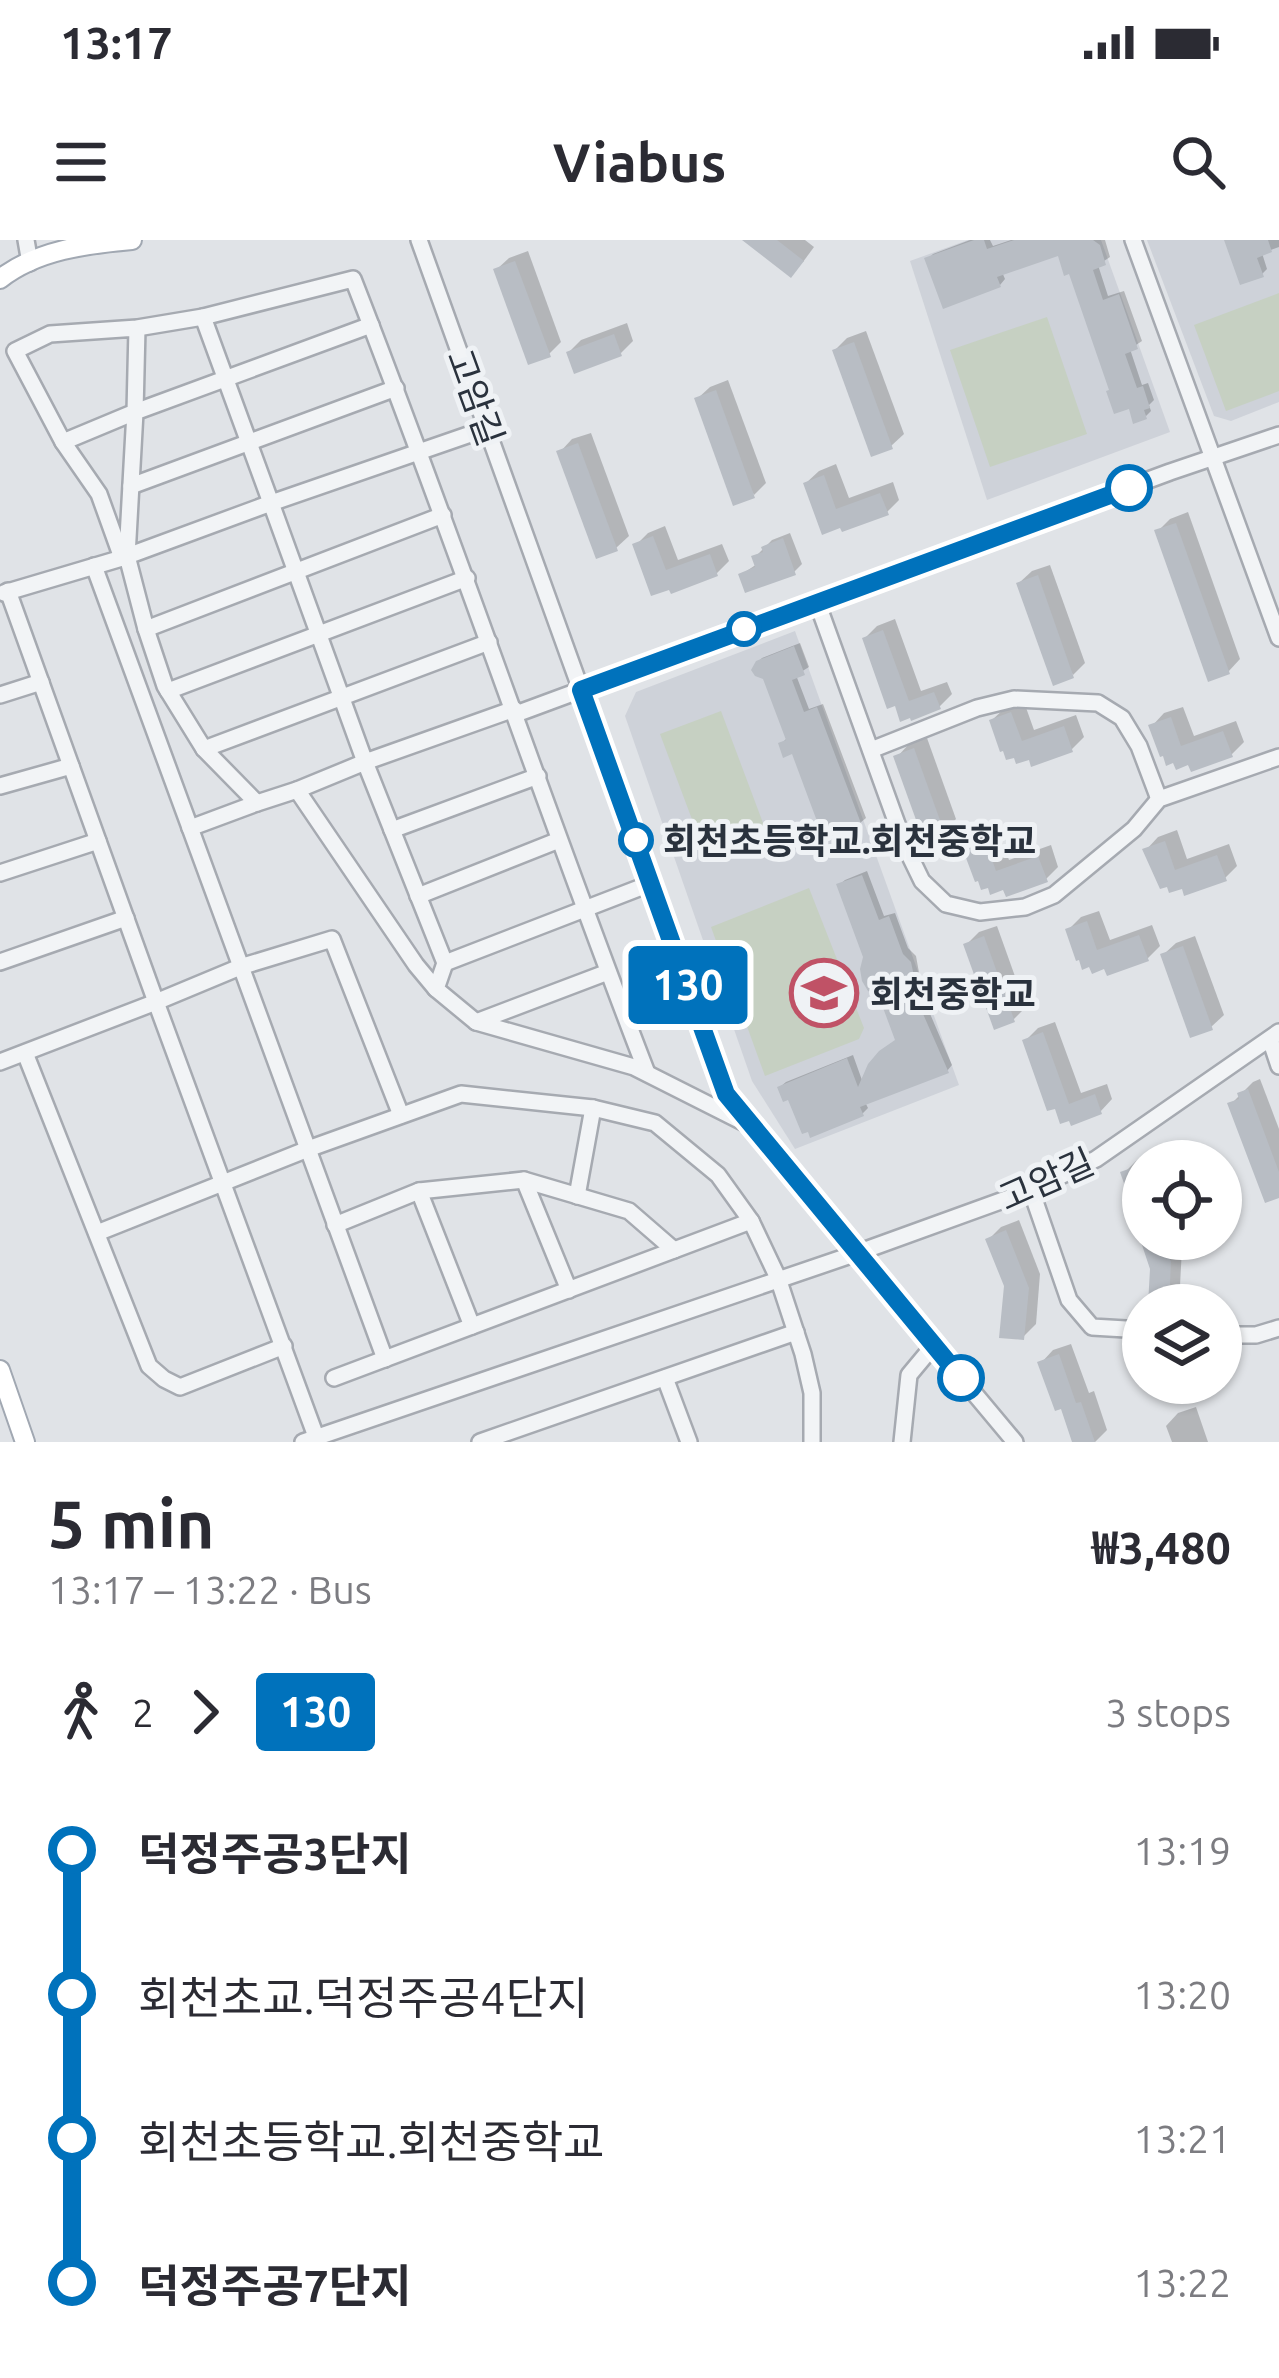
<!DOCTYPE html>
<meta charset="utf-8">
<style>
body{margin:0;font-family:Ubuntu,"Noto Sans KR",sans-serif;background:#f2f2f3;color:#2b2b33;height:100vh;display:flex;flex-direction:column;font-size:45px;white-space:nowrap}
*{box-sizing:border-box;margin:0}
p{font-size:39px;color:#7c7c81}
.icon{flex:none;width:66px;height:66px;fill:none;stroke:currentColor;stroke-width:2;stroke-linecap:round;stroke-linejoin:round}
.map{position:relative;height:1202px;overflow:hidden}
.sheet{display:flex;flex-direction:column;background:#fff;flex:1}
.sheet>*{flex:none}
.badge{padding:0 24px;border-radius:9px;font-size:42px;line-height:78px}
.tools{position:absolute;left:1122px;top:900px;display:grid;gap:24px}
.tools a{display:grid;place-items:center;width:120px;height:120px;border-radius:50%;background:#fff;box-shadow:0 3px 9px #0004;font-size:60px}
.map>.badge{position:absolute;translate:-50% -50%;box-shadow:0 0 0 6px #fff}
.legs{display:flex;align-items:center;gap:18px;height:132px;padding:0 48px;font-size:39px}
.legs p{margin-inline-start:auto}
.overview{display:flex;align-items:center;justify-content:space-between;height:204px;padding:0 48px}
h1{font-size:66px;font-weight:700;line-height:90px}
ul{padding:0 48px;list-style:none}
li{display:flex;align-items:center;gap:42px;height:144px;font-size:45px}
li i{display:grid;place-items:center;width:18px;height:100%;margin:0 15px;background:currentColor}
li i::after{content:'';width:30px;height:30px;margin:-15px;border:9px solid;border-radius:50%;background:#fff}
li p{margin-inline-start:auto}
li:first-child i{background:linear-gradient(#0000 50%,currentColor 0)}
li:last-child i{background:linear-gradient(currentColor 50%,#0000 0)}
.status{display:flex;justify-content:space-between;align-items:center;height:84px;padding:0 60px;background:#fff;direction:ltr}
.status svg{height:33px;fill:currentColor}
header{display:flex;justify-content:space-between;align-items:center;height:156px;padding:0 48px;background:#fff;font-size:54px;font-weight:700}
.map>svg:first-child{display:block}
</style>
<div class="status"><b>13:17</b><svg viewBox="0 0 49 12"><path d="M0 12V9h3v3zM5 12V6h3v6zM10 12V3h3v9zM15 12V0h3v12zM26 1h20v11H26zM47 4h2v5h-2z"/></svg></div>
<header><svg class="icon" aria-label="menu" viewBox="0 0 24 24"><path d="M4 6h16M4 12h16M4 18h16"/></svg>Viabus<svg class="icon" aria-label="search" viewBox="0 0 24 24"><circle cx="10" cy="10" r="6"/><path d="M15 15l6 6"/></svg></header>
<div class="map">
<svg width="1279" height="1202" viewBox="0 0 1279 1202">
<rect width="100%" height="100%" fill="#e0e3e7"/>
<g fill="#ced2d9">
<polygon points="968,0 1101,0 1170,192 987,260 910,21"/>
<polygon points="1147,0 1279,0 1279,162 1231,181 1214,176"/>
<polygon points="795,391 959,845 795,909 752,841 625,476 636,452"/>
</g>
<g fill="#c6d0c2">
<polygon points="1279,53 1279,151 1226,171 1194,85"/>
<polygon points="1047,77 1087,194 990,227 950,110"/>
<polygon points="721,471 769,599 708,622 660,494"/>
<polygon points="809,648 864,788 859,799 765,836 711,687"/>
</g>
<g fill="#0003">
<polygon points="753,0 805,0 814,7 803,22"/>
<polygon points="970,0 990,0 993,6 1011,0 1105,0 1110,17 1098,25 1108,56 1124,51 1142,101 1130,109 1142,145 1148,143 1154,160 1149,165 1151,171 1146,176 1112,149 1071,31 1059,12 1002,32 1005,39 1000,45 928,19 933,14"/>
<polygon points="1227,0 1279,0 1279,7 1262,13 1267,29 1262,34"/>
<polygon points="528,11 561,102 549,114 496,30 509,18"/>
<polygon points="627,83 633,101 621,113 569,112 581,100"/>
<polygon points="866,91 904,194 891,206 835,110 847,98"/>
<polygon points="728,140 766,243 754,255 697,159 710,147"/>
<polygon points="591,193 629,296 616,308 560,212 572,199"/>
<polygon points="836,224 849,258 893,242 899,260 887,272 843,288 806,243 819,231"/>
<polygon points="1188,272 1240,419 1228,432 1158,291 1170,279"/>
<polygon points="665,286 678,320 722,304 729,321 716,334 672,350 636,305 648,293"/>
<polygon points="790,293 802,324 794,332 742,334 757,324 755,317 772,300"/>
<polygon points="1050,325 1085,423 1073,435 1019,343 1032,331"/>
<polygon points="895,379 921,451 947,442 952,454 939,467 913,477 865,398 877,386"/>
<polygon points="800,403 809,427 796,435 809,469 823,464 866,578 860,583 794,511 781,504 788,497 766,437 756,424 762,418"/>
<polygon points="1024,462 1034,490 1076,475 1084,497 1072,509 1033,523 992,480 1005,468"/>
<polygon points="1183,467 1194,496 1236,481 1244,502 1231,515 1192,529 1152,486 1164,473"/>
<polygon points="927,498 956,579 944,592 897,517 909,504"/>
<polygon points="1177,590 1187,619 1229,604 1237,626 1225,638 1186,652 1146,610 1158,597"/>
<polygon points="998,591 1009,620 1051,605 1058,627 1046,639 1008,653 967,611 979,598"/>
<polygon points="867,631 884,676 895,673 908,708 916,716 920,738 923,737 930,757 925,762 952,825 947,831 865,862 868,868 862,874 790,856 780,847 786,842 853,815 863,843 898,799 839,645 845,640"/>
<polygon points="1099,671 1110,700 1152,685 1160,706 1147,719 1109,733 1068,690 1081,677"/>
<polygon points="997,686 1026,767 1013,780 966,705 979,692"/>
<polygon points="1195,696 1224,775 1211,787 1163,715 1176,703"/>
<polygon points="1055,782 1081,853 1107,844 1112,859 1100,872 1056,865 1025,801 1038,788"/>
<polygon points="1260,839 1279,889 1279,955 1231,864 1253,842"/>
<polygon points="1154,914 1156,921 1143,921 1143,995 1124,933 1136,921"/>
<polygon points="1019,980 1040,1034 1036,1084 1023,1097 989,999 1001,987"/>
<polygon points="1144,999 1179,999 1182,1008 1179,1065 1151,1065 1153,1029"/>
<polygon points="1071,1104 1089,1153 1094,1151 1107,1190 1095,1202 1075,1202 1062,1165 1041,1123 1053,1110"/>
<polygon points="1196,1167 1208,1202 1172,1202 1166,1186 1178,1173"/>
</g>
<g fill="#b8bdc4">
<polygon points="742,0 777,0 804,21 791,38"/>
<polygon points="974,0 984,0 987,9 1014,0 1093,0 1100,5 1106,25 1093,30 1103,60 1119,54 1138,109 1125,114 1137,148 1143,146 1150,168 1144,170 1147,179 1133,184 1129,169 1114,174 1106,151 1109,150 1069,34 1064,36 1058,16 997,37 1001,47 943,69 924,18"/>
<polygon points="1224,0 1268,0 1272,12 1257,18 1264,37 1240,45"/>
<polygon points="515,21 551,117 528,125 493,29"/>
<polygon points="614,94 622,116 574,134 566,112"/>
<polygon points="854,102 893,209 871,217 832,110"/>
<polygon points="716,150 755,258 733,266 694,158"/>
<polygon points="578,203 618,311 596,319 556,211"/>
<polygon points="824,235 836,269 880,253 889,275 842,292 840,288 822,295 803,243"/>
<polygon points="1176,283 1230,434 1208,442 1154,290"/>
<polygon points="653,296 666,330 710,314 718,336 671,354 669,350 651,356 632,304"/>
<polygon points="783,298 796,335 745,353 738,334 755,327 751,316 763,312 761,307"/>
<polygon points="1038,335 1074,438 1053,446 1016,343"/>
<polygon points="883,390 909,461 934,452 941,469 911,481 910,478 900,482 895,466 887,469 862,398"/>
<polygon points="794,406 805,435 792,440 804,472 817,467 862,586 824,600 792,514 783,518 778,503 786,500 763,439 755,436 751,430 756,421"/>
<polygon points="1011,472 1022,501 1064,486 1073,512 1031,527 1029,520 1016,524 1014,518 1006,520 1003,511 1000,512 989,480"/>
<polygon points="1171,477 1181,506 1223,491 1233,517 1191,532 1188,525 1176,530 1173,523 1166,526 1163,516 1160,517 1148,485"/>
<polygon points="914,508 945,594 924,602 893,516"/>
<polygon points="1165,601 1175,630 1217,615 1227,641 1184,656 1182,649 1169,653 1167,647 1160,649 1142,609"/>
<polygon points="986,602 996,631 1038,616 1048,642 1006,657 1003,650 990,655 988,648 981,650 978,641 975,642 963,610"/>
<polygon points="862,635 879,680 889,676 903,714 911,722 915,741 917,741 927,765 920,767 949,833 860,867 864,876 810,898 808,892 802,894 788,860 783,862 777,847 847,818 858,847 868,824 879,811 895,800 879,757 868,751 862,741 860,729 863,717 836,644"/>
<polygon points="1087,681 1097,710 1139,695 1149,721 1107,736 1104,729 1092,734 1089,727 1082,730 1079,720 1076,721 1065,689"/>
<polygon points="984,696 1015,782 994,790 963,704"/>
<polygon points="1183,706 1213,790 1190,798 1160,714"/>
<polygon points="1043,792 1069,864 1095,854 1102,874 1071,886 1069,881 1060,884 1055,869 1047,871 1022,800"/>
<polygon points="1248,849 1279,932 1279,958 1265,963 1227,863 1239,859 1237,853"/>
<polygon points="1143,924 1143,992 1141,992 1120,932"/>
<polygon points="1006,990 1029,1048 1024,1100 999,1098 1004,1046 985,999"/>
<polygon points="1140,999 1163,999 1171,1022 1169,1065 1148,1065 1150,1029"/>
<polygon points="1059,1114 1076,1163 1081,1162 1095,1202 1072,1202 1061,1169 1055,1171 1037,1122"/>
</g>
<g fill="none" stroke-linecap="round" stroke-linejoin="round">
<g stroke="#a6aab1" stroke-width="20">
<g id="minor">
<polyline points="26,0 30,23"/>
<polyline points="419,0 726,853 857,1013 1031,950 1096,919 1279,792"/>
<polyline points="1133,0 1279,398"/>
<polyline points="203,77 271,263 488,188"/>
<polyline points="371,85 135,172 127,316 146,389 165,446 204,509 257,563 297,550 416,725 436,749"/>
<path d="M137,88L50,94L15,111L63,202L135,172L137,88L203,77L353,39C456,302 545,570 647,833"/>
<polyline points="63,202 99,254 122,318 271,263 365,522 514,469"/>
<polyline points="131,246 396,148"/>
<polyline points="94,326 385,1119"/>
<polyline points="8,351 156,762 240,727 332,699 401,875"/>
<polyline points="4,353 122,318"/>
<polyline points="817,362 905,606 922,641 946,664 980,672 1025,667 1054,655 1134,589 1159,559 1279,517"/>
<polyline points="146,389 443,275"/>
<polyline points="168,451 467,338"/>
<polyline points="0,455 41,442"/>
<polyline points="516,474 1170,232 1279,195"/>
<polyline points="204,509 489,402"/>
<polyline points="871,510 977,468 1014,459 1098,463 1122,478 1139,506 1159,559"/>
<polyline points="0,546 71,526"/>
<polyline points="297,550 365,522 445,723 436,749 476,782 634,827 749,885"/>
<polyline points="190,588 257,563"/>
<polyline points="392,590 538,536"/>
<polyline points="0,633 98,601"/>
<polyline points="418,656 559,600"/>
<polyline points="0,722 126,678"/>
<polyline points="445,723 652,643"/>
<polyline points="476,782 608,732"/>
<polyline points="1270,799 1279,826"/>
<polyline points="25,813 149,1126 164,1139 180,1147 284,1106"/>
<polyline points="0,822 156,762 318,1202"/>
<polyline points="524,940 569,1050"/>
<polyline points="1031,950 1069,1060 1092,1087 1143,1090"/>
<polyline points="419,951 472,1086"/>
<polyline points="577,956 593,868"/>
<polyline points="335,985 419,951 524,940 629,971 674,1010"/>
<polyline points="97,993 308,909 461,854 593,868 655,883 718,935 751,981 778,1038 803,1114 812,1153 812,1202"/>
<polyline points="1221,1095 1256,1095 1279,1088"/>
<polyline points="334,1138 751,981"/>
<polyline points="665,1138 689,1202"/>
<polyline points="303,1202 857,1013 1015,1202"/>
<polyline points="480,1202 796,1092"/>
<polyline points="902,1202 909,1135 934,1105"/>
</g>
</g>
<g stroke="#a1a8b2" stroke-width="22">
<g id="major">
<path d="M0,39C37,10 87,4 132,0"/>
<polyline points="0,1130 25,1202"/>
</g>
</g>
<use href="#minor" stroke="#f2f4f6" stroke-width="15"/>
<use href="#major" stroke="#fff" stroke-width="18"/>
</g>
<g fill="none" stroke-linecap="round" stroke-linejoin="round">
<g stroke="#fff" stroke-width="27">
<polyline id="line-1" points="961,1138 726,854 581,450 1129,248"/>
</g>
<use href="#line-1" stroke="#0072bc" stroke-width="18"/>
</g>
<defs>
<g id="school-ring" transform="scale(3.45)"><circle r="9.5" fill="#eff2f5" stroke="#c05266" stroke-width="1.5"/><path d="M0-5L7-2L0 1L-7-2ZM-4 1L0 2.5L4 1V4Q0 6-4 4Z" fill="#c05266"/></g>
</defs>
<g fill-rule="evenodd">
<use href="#school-ring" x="824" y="753"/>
</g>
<g fill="#fff" stroke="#0072bc" stroke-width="6">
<circle cx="1129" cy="248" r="21"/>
<circle cx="744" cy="389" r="15"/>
<circle cx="636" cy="600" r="15"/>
<circle cx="961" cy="1138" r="21"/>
</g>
<g text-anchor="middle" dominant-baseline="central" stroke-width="10" stroke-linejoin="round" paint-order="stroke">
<g font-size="36" fill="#2a323d" stroke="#eff2f5">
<text transform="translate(476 157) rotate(70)">고암길</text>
<text transform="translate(1046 939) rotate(-24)">고암길</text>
</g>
<g font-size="36" font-weight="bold" fill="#2a323d" stroke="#eff2f5" text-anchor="start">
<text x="663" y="600">회천초등학교.회천중학교</text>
</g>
<g font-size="36" font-weight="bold" fill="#2a323d" stroke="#eff2f5" text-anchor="start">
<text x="870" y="753">회천중학교</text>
</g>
</g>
</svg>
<div class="tools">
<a><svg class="icon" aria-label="locate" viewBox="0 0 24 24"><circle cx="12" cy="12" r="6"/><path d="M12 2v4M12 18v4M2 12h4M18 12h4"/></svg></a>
<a><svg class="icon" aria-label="layers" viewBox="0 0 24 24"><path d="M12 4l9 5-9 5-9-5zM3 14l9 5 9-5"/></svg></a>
</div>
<b class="badge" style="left:688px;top:745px;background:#0072bc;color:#fff">130</b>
</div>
<section class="sheet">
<div class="overview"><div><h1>5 min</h1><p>13:17 – 13:22 · Bus</p></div><b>₩3,480</b></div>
<div class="legs"><svg class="icon" aria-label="walk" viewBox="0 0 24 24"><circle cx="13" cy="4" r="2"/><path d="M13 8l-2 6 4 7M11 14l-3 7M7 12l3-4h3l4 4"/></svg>2<svg class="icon" aria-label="forward" viewBox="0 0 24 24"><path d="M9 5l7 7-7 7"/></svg><b class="badge" style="background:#0072bc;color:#fff">130</b><p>3 stops</p></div>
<ul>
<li><i style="color:#0072bc"></i><b>덕정주공3단지</b><p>13:19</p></li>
<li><i style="color:#0072bc"></i><span>회천초교.덕정주공4단지</span><p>13:20</p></li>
<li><i style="color:#0072bc"></i><span>회천초등학교.회천중학교</span><p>13:21</p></li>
<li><i style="color:#0072bc"></i><b>덕정주공7단지</b><p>13:22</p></li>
</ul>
</section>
